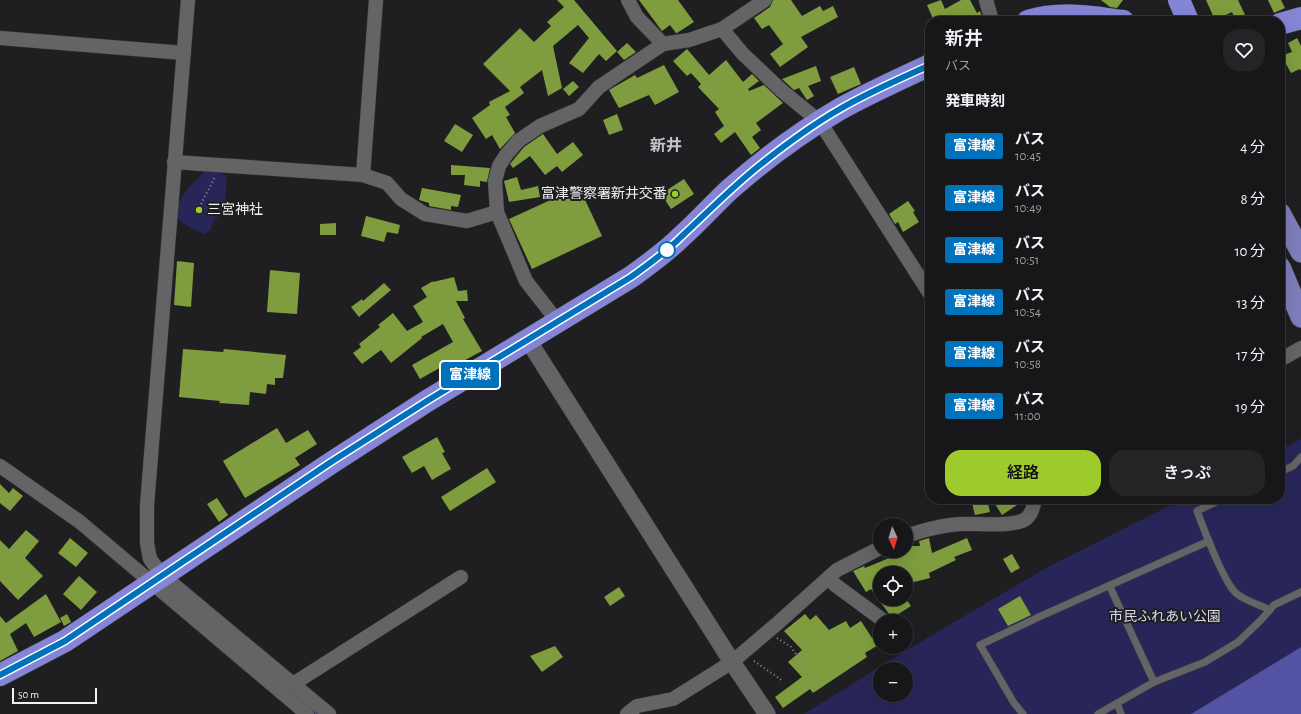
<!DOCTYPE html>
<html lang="ja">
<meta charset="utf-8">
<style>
body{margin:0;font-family:"Alegreya Sans","Noto Sans JP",sans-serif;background:#242427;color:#f1f3f6;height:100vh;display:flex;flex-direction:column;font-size:15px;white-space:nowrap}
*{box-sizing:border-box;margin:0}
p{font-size:13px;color:#9e9fa2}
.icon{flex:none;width:22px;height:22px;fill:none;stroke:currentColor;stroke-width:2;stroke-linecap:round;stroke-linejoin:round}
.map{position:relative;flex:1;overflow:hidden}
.sheet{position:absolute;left:925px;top:16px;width:360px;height:488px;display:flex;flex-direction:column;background:#17171a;border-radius:16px;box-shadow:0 4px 16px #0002,0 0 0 1px #363639}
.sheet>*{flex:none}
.badge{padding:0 8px;border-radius:3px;font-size:14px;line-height:26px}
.needle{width:26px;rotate:176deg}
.buttons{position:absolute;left:873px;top:518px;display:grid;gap:8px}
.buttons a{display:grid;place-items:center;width:40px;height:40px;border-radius:50%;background:#17171a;box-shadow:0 4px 16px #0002,0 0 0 1px #363639;font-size:20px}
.scale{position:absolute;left:12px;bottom:10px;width:85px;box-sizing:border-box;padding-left:4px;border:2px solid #f1f2f3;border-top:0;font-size:11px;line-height:14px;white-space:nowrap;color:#f1f2f3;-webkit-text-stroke:3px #1f1f22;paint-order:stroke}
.map>.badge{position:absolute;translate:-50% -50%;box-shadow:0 0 0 2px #fff}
h2{padding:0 20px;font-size:15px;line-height:36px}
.round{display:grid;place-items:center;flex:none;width:42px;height:42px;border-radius:16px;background:#242427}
.overview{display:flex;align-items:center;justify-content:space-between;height:68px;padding:0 20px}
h1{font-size:19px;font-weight:600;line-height:30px}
.primary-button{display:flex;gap:8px;margin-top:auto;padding:8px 20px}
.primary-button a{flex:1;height:46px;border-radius:16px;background:#9fca2d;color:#111;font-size:16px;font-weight:600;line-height:46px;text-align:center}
.primary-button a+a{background:#242427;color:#f1f3f6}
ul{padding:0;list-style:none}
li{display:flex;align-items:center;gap:12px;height:52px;padding:0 20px}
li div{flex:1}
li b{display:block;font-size:15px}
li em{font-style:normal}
li .badge{min-width:44px;font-weight:700;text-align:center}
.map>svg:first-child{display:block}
</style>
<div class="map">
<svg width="1301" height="714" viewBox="0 0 1301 714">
<rect width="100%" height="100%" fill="#1f1f22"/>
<g fill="#282659" fill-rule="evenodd">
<path d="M208,169L216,170L227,177L225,201L221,214L214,220L211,229L205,234C194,231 186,226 177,218C175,198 194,181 208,169Z"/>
<path d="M1301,439V647L1191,714H804L907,650L1046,568L1183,499H1280V450ZM880,669H906V695H880Z"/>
</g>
<polygon fill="#5453a3" points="1301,647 1301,714 1191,714"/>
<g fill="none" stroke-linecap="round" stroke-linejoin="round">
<polyline stroke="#5453a3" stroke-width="3.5" points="308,706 318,714"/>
</g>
<g fill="#7f9d3e">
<polygon points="557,0 574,0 617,51 606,61 599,54 583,73 569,63 589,38 578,25 553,46 562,88 548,96 542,70 520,87 524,93 505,107 510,115 506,117 515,133 500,149 492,135 486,139 472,118 490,105 489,102 510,91 483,64 520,28 534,42 551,26 547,22 564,7"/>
<polygon points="639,0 678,0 694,22 677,33 676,33 670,25 662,31"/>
<polygon points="773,0 791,0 802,16 820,6 823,11 833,6 838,17 801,37 808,47 780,67 770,54 783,44 769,25 762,29 754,18 770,7"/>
<polygon points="941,0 945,9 961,0 970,0 977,13 980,11 983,20 962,21 970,17 960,21 957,21 955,18 948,21 934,21 927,5"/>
<polygon points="1101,0 1123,0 1117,8 1110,7"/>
<polygon points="1206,0 1238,0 1246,17 1236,21 1232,12 1215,20"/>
<polygon points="1268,0 1281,0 1285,8 1274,13"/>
<polygon points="1297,38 1301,46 1301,71 1300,69 1291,73 1286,64 1280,66 1280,56 1292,52 1288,43"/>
<polygon points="627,43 636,52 624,60 617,52"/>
<polygon points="687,49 709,75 726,60 743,82 752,74 759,81 748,89 749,91 764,85 783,103 756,123 761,130 752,137 760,148 751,155 735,132 721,143 714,134 724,126 715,112 719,109 698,87 701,84 691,73 687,76 673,61"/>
<polygon points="664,65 679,92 655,105 649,95 619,108 609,90 635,75 637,78"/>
<polygon points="816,66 821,81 808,86 814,96 807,100 799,88 794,90 782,79"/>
<polygon points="854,67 861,84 838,94 830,77"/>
<polygon points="573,81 579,87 569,96 563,89"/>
<polygon points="617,114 623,130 609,135 603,120"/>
<polygon points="455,124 473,135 462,152 444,141"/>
<polygon points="543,134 557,154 573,142 583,155 562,172 557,166 545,175 530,156 513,168 510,164 524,147"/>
<polygon points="451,165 490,168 487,182 480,181 480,187 464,185 465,175 451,175"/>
<polygon points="517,177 521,190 538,186 540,197 509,202 504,181"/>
<polygon points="684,179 694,194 671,209 661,194"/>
<polygon points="579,187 602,236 532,269 509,219"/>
<polygon points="422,188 461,195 458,207 451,206 451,210 429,206 429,203 419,200"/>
<polygon points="908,201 915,211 913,212 919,222 903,232 898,222 895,224 889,214"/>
<polygon points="366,216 400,225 398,234 387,232 384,242 361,236"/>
<polygon points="336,223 336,235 320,235 320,224"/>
<polygon points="177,261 194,263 191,307 174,305"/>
<polygon points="270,270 300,273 297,314 267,312"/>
<polygon points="454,277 458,291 467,290 468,301 456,301 465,318 463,319 482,351 454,366 452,361 420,379 412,365 453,342 443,324 421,337 422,338 391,363 381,350 362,364 353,353 361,347 359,344 380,327 378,325 393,313 407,331 423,322 413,306 427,297 421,288 433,281 433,282"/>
<polygon points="384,283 391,290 359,317 351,307 362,299 363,301"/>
<polygon points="183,349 223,352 224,349 286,355 283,378 275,378 275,385 267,384 266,394 250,392 249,405 219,403 220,401 179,397"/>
<polygon points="277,428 286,443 308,430 317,444 295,458 300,465 245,498 223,461"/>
<polygon points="437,437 445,452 442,453 451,469 432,480 424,466 412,473 402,457"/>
<polygon points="487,468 496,482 450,511 441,497"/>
<polygon points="0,484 9,493 13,488 23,496 10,511 0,503"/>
<polygon points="217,498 228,515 219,522 207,504"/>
<polygon points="971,499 987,499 990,512 975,515"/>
<polygon points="1003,499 1026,499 1002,515 995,504"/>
<polygon points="26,530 39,541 25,558 43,576 18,600 0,581 0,540 9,549"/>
<polygon points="70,538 88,553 76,567 58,553"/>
<polygon points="929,538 932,553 967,538 972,550 954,557 956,560 929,573 930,578 906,584 906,573 880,573 880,599 906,599 911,606 892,618 871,589 866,592 853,571 864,566 865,568 906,551 906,546 920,546 919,541"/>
<polygon points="1012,554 1020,568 1011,573 1003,559"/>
<polygon points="79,576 97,592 81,610 63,594"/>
<polygon points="619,587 625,596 610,606 604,597"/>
<polygon points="46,594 61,622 34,637 26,623 10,634 18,651 0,661 0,616 6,623"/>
<polygon points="1020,596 1031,615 1008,626 998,609"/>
<polygon points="67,614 71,622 64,626 60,618"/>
<polygon points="805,614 810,620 816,615 829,630 846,621 850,628 861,621 872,638 876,635 880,641 880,644 865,653 867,657 813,693 810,689 783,708 775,697 802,677 788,662 802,650 784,631"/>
<polygon points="555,646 563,657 542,672 530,656"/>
</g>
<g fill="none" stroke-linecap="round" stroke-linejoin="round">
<g stroke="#3c3c3e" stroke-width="8">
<g id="service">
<polyline points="1280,472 1293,466 1301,457"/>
<path d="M1222,499L1197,511C1203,527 1225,585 1237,594C1246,601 1260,605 1270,610"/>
<polyline points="1110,587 1154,682"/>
<polyline points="1117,703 1121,714"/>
<polyline points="1023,714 1014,703 980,645 1041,616 1209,541"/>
<polyline points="1098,714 1154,682 1205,662 1238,642 1261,620 1274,605 1301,592"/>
</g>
</g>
<g stroke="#3c3c3e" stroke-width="15">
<g id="minor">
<polyline points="188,0 147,505 147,543 150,559 162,575 329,714"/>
<polyline points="628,0 637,17 663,44"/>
<polyline points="986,0 992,21"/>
<polyline points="722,29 743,54 781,90 820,122 930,294"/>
<polyline points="0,38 184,53"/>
<polyline points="174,162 363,175 387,183 401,199 425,214 467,221 497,212"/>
<polyline points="363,175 376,0"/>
<polyline points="558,322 526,281 497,212 495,181 499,166 506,155 518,141 540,126 579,109 599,87 663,44 689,40 722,29 765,0"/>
<polyline points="1280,360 1301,348"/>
<polyline points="0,466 80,522 307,714"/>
<path d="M906,536C924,530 941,525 960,524C975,523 1016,528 1027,518C1031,514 1034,505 1035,499"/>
<polyline points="829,577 834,584 884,621"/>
<polyline points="293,684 461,577"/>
<polyline points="627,714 637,706 673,699 732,662 779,622 837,570 880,548"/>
</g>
</g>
<g stroke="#3c3c3e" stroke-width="18">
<polyline id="tertiary" points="528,340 732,662 767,714"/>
</g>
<g stroke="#3c3c3e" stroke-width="22">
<g id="primary">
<polyline points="1280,213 1301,252"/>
<polyline points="1280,267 1301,317"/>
</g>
</g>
<g stroke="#3c3c3e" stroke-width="23">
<g id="trunk">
<polyline points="1179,0 1188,21"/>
<path d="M1028,21C1058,11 1092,17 1123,21"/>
<polyline points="1280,24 1301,18"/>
<path d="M0,675L65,641L331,463L427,401L631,277C649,264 666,252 681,237C698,222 713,205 729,190C763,160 801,132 840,109C869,93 900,79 930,65"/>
</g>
</g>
<g stroke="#919193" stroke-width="2" stroke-dasharray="1 3" stroke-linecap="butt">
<polyline points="201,204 215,177"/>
<polyline points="777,638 791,647 806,668"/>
<polyline points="754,661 783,681"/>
</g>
<use href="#service" stroke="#646467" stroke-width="7"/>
<use href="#minor" stroke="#646467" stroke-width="14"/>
<use href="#tertiary" stroke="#646467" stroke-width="17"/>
<use href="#primary" stroke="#7d7dbb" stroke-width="21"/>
<use href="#trunk" stroke="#8585d7" stroke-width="22"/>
</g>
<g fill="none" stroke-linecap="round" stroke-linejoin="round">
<g stroke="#fff" stroke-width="9">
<path id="line" d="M0,675L65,641L331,462L427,401L631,277C649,264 666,252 681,237C707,213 732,187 760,165C785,145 812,125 840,109C869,92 900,79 930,65"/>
</g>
<use href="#line" stroke="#0072bc" stroke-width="6"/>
</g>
<g fill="#9fca2d" stroke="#1f1f22" stroke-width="1.5">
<circle cx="675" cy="194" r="4"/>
<circle cx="199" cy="210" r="4"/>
</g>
<circle fill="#fff" stroke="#0072bc" stroke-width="2" cx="667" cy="250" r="8"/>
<g text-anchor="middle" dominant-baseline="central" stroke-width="4" stroke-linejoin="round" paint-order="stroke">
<g font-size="14" fill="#f1f2f3" stroke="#1f1f22" text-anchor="end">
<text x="667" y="194">富津警察署新井交番</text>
<text x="207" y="210" text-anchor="start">三宮神社</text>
</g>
<g font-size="14" fill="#d6d8ef" stroke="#1f1f22">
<text x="1165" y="617">市民ふれあい公園</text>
</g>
<g font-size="16" font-weight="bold" fill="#c4c5c8" stroke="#1f1f22">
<text x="666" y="146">新井</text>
</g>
</g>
</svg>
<div class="buttons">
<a><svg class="needle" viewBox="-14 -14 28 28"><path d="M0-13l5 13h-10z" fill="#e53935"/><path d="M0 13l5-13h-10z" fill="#9e9fa2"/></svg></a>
<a><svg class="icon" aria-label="locate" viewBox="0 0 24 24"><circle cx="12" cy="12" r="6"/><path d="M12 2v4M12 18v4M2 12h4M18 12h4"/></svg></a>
<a>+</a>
<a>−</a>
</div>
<div class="scale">50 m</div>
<b class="badge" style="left:470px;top:375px;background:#0072bc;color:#fff">富津線</b>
<section class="sheet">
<div class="overview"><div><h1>新井</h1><p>バス</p></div><a class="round"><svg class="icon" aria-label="heart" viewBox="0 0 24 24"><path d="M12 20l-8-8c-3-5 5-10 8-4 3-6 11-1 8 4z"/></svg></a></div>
<h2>発車時刻</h2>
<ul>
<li><span class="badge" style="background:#0072bc;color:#fff">富津線</span><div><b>バス</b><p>10:45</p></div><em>4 分</em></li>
<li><span class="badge" style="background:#0072bc;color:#fff">富津線</span><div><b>バス</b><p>10:49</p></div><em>8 分</em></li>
<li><span class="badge" style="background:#0072bc;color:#fff">富津線</span><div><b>バス</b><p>10:51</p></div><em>10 分</em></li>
<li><span class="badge" style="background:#0072bc;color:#fff">富津線</span><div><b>バス</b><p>10:54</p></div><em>13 分</em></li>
<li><span class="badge" style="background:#0072bc;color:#fff">富津線</span><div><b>バス</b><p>10:58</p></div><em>17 分</em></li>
<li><span class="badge" style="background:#0072bc;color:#fff">富津線</span><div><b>バス</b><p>11:00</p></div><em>19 分</em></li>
</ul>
<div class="primary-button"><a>経路</a><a>きっぷ</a></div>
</section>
</div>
